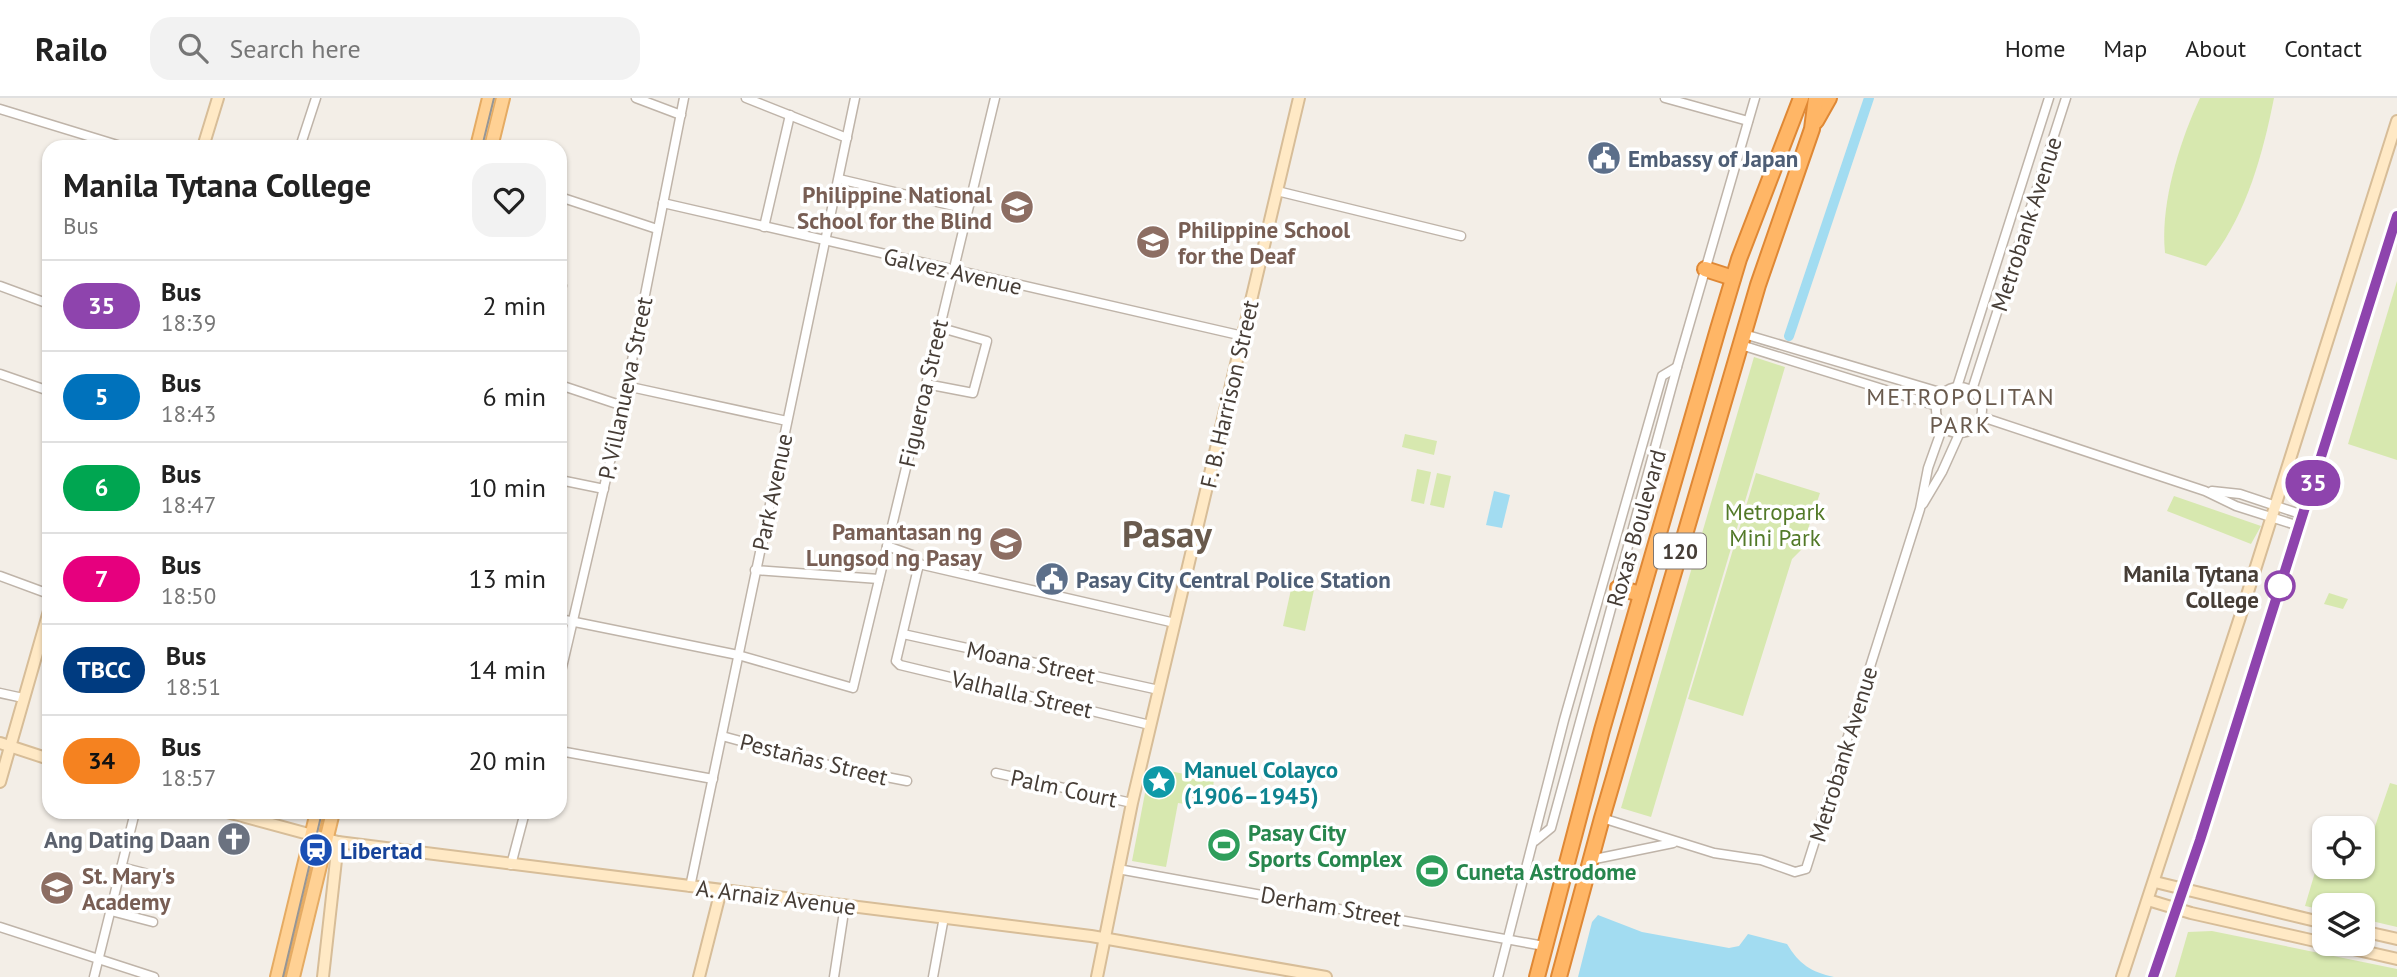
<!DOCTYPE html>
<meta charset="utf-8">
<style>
body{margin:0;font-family:"PT Sans",sans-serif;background:#f2f2f2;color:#222;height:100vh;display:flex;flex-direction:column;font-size:26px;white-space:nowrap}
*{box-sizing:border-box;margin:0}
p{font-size:23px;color:#767676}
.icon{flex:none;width:38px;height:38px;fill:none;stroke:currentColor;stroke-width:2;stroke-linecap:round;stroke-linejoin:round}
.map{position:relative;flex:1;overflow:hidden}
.sheet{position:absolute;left:42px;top:42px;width:525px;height:679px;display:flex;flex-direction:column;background:#fff;border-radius:21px;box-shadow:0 2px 5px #0004}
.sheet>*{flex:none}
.badge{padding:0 14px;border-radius:23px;font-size:24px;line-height:46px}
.buttons{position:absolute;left:2312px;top:718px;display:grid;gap:14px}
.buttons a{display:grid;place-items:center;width:63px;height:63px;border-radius:14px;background:#fff;box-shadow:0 2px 5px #0004;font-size:35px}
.map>.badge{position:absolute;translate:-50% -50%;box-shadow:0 0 0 4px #fff}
.round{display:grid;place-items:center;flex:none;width:74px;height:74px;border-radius:21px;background:#f2f2f2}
.overview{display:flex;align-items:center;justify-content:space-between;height:119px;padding:0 21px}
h1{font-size:33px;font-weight:700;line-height:52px}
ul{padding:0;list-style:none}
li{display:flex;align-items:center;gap:21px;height:91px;padding:0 21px;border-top:2px solid #e0e0e0}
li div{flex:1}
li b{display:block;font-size:26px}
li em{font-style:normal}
li .badge{min-width:77px;font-weight:700;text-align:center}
header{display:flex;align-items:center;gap:42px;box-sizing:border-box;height:98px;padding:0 35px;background:#fff;border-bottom:2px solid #e0e0e0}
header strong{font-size:33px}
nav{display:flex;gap:38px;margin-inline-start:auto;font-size:24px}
.search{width:490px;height:63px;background:#f2f2f2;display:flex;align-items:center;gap:18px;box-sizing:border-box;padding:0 24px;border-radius:21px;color:#767676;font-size:26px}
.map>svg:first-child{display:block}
</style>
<header>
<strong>Railo</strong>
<div class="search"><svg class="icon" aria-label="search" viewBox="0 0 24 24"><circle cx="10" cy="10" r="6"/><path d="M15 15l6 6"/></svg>Search here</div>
<nav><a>Home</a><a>Map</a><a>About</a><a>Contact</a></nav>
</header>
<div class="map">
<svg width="2397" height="879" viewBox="0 0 2397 879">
<rect width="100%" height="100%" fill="#f3eee7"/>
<g fill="#d7e8af">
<path d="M2200,0H2274C2262,60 2245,121 2206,168L2165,155C2160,106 2179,45 2200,0Z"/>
<polygon points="2397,183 2397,362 2348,346"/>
<polygon points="1754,259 1785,269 1651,719 1621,710"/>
<polygon points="1405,336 1437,343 1434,357 1402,349"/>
<polygon points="1417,371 1431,374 1424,406 1411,403"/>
<polygon points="1437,375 1451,378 1444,410 1430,407"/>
<polygon points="1756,375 1820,395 1801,452 1792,461 1743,618 1688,601"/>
<polygon points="2174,398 2261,428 2251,446 2167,413"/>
<polygon points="1292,487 1314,492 1305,533 1283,528"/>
<polygon points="2329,495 2348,501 2343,511 2324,506"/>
<polygon points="1150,669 1214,682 1210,710 1178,705 1166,769 1132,763"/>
<polygon points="2390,685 2397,687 2397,829 2363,821 2362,807 2324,807 2324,812 2305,808 2324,744 2324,768 2362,768 2363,732 2373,734"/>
<polygon points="2212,833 2397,871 2397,879 2175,879 2188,834"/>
</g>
<g fill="#a2dcf1">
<polygon points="1494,393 1510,397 1502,430 1486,427"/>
<path d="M1598,817L1642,834L1729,850L1739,848L1748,836L1787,846C1799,866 1811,874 1834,879H1578L1592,824Z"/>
</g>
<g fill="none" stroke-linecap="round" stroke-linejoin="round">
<polyline stroke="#a2dcf1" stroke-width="10" points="1789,238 1869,0"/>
<g stroke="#bfb4a9" stroke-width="11">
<g id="street">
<polyline points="636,0 681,17"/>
<polyline points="746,0 847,40"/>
<polyline points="1665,0 1748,23"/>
<polyline points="0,11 124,49"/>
<polyline points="300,49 316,0"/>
<polyline points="839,81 967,111"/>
<polyline points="1277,93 1461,138"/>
<polyline points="560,99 657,131"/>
<polyline points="663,105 1243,238"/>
<polyline points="764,129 790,17"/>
<polyline points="560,187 562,188"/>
<polyline points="0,188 49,206"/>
<polyline points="1744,236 1943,295"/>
<polyline points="1741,247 1937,308"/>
<polyline points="0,276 49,293"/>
<polyline points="926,286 973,295 987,243 938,229"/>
<polyline points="560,287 623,308"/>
<polyline points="626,288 787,323"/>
<polyline points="1957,289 2049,0"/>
<circle cx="1959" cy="312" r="23"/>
<polyline points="1972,292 2066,0"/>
<polyline points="1982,319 2205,393 2236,408 2299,428"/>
<polyline points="560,382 604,391"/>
<polyline points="2212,393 2240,396 2303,417"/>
<polyline points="1923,406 1942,374 1960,334"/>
<polyline points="887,448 915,458 919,466 1175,525"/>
<polyline points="919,466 896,563 900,567 1150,627"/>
<polyline points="755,472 879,481"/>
<polyline points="0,478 49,496"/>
<polyline points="560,521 738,557 853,590 995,0"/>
<polyline points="903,536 1159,592"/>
<polyline points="560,578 623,308 684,0"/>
<polyline points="0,595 23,600"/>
<polyline points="722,638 840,670 907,683"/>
<polyline points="560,653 713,681"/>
<polyline points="996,675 1132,705"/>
<polyline points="1602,720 1714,755 1761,762 1795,774 1806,771 1920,411 1928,370 1943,328"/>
<polyline points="1535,743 1551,730 1677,269 1755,0"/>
<polyline points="1590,762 1673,745"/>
<polyline points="511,767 525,714"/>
<polyline points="121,769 164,780"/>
<polyline points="1118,771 1544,848"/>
<polyline points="690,789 855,0"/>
<polyline points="111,813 153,824"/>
<polyline points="0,829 154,879"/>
<polyline points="94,879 135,714"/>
<polyline points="834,879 845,807"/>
<polyline points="933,879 944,819"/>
<polyline points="1498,879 1564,622 1662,278 1677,269"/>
</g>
</g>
<g stroke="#d7bd98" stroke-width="14">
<g id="secondary">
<polyline points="203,49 218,0"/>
<polyline points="0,645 49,661"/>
<polyline points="0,684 49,513"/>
<polyline points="227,714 338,744 1091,838 1326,879"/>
<polyline points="2155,784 2324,825"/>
<polyline points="2148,802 2191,815 2324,845"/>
<polyline points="2362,833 2397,841"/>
<polyline points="2327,845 2397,861"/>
<polyline points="323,879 338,744"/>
<polyline points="699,879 721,792"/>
<polyline points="1097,879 1132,705 1299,0"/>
<polyline points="2122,879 2241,516 2397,23"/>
<polyline points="2153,879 2195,756 2397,118"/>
</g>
</g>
<g stroke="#e5ab63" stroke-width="16">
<g id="primary">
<polyline points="477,49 489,0"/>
<polyline points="491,49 503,0"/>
<polyline points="277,879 317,714"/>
<polyline points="293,879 333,714"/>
</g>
</g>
<g stroke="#df8835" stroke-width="18">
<g id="highway">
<polyline points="1816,23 1829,0"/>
<polyline points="1705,171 1733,180"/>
<polyline points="1618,490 1641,496"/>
<polyline points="1537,879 1602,632 1718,231 1739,161 1801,0"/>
<polyline points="1559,879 1602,720 1758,187 1812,31 1816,0"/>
</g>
</g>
<use href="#street" stroke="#fff" stroke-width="8"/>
<use href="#secondary" stroke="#ffe9c5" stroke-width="10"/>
<use href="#primary" stroke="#ffd194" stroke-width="12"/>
<use href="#highway" stroke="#ffb666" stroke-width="14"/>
<g stroke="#969696" stroke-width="2">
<polyline points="482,49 494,0"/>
<polyline points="283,879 322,714"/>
</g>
</g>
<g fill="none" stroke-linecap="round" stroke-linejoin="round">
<g stroke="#fff" stroke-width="16">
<polyline id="line" points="2153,879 2200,742 2397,118"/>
</g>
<use href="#line" stroke="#8e44ad" stroke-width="10"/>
</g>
<defs>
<g id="civic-disc" transform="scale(1.75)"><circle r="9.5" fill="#5c6f8a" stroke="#fff"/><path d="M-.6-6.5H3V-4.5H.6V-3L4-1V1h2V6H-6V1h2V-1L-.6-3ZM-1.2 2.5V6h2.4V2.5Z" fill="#fff"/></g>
<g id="school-disc" transform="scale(1.75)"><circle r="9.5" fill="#8d6e63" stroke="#fff"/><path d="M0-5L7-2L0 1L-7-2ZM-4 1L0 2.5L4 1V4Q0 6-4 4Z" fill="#fff"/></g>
<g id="university-disc" transform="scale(1.75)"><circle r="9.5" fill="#8d6e63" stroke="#fff"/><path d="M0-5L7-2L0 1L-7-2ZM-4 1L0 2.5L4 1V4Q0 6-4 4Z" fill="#fff"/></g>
<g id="sight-disc" transform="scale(1.75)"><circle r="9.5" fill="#0f9aa8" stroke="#fff"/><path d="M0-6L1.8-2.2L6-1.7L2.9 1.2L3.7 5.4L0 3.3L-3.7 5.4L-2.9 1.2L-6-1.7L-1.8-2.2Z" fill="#fff"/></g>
<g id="church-disc" transform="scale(1.75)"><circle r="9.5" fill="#6b7280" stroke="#fff"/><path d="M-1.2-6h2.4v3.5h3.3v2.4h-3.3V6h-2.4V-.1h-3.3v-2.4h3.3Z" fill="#fff"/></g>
<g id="stadium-disc" transform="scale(1.75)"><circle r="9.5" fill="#2e9e5b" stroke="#fff"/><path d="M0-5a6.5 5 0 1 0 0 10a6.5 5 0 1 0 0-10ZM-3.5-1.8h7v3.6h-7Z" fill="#fff"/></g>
<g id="station-disc" transform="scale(1.75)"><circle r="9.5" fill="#1a4fb4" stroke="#fff"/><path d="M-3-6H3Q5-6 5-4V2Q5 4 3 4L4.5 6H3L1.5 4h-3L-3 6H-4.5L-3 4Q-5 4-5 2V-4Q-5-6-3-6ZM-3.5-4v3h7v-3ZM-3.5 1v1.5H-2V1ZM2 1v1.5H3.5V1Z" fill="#fff"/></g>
</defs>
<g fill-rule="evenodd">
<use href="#civic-disc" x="1604" y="60"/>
<use href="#school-disc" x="1017" y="109"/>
<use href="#school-disc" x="1153" y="144"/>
<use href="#university-disc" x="1006" y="446"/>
<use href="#civic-disc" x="1052" y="481"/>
<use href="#sight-disc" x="1159" y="684"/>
<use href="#church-disc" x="234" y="741"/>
<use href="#stadium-disc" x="1224" y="747"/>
<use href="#station-disc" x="316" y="752"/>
<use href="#stadium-disc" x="1432" y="773"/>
<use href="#school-disc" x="57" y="790"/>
</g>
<circle fill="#fff" stroke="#8e44ad" stroke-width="3.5" cx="2280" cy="488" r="14"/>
<g text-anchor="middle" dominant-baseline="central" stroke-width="7" stroke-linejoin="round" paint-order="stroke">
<rect fill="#fff" stroke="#7e7772" stroke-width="2" x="1654" y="435.5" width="52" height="35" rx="5"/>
<g font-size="21" font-weight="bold" fill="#463d36">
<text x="1680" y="453">120</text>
</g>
<g font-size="23" font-weight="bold" fill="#4e5e75" stroke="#fff" text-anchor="start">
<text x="1628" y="60">Embassy of Japan</text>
<text x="1076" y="481">Pasay City Central Police Station</text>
</g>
<g font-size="23" font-weight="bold" fill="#785e54" stroke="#fff" text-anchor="end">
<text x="992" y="96">Philippine National<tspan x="992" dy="26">School for the Blind</tspan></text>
<text x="1178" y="131" text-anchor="start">Philippine School<tspan x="1178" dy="26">for the Deaf</tspan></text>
<text x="982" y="433">Pamantasan ng<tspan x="982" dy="26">Lungsod ng Pasay</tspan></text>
<text x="82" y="777" text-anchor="start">St. Mary's<tspan x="82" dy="26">Academy</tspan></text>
</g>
<g font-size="23" fill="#463d36" stroke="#fff">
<text transform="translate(2026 126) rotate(-72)">Metrobank Avenue</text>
<text transform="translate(953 173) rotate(13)">Galvez Avenue</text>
<text transform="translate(625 290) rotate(-78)">P. Villanueva Street</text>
<text transform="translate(923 295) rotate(-77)">Figueroa Street</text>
<text transform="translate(1229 296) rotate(-77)">F. B. Harrison Street</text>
<text transform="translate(772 394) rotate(-78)">Park Avenue</text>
<text transform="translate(1636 430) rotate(-74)">Roxas Boulevard</text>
<text transform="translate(1031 564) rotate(12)">Moana Street</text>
<text transform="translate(1022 596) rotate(13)">Valhalla Street</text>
<text transform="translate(1843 656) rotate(-73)">Metrobank Avenue</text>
<text transform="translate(814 661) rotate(14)">Pestañas Street</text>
<text transform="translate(1064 690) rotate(12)">Palm Court</text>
<text transform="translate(776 799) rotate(7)">A. Arnaiz Avenue</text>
<text transform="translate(1331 808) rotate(10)">Derham Street</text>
</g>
<g font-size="23" fill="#527928" stroke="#fff">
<text x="1775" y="413">Metropark<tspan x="1775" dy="26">Mini Park</tspan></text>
</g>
<g font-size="23" font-weight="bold" fill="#463d36" stroke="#fff" text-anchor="end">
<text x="2259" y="475">Manila Tytana<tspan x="2259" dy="26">College</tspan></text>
</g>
<g font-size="23" font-weight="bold" fill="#0d838f" stroke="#fff" text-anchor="start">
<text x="1184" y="671">Manuel Colayco<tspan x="1184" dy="26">(1906–1945)</tspan></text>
</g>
<g font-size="23" font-weight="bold" fill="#27864d" stroke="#fff" text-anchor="start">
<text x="1248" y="734">Pasay City<tspan x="1248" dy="26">Sports Complex</tspan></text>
<text x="1456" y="773">Cuneta Astrodome</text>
</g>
<g font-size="23" font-weight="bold" fill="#5b616d" stroke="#fff" text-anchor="end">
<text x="210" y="741">Ang Dating Daan</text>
</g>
<g font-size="23" font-weight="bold" fill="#164399" stroke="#fff" text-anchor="start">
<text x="340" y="752">Libertad</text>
</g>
<g font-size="24" letter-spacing="2" fill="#695a4d" stroke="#fff">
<text x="1961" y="298">METROPOLITAN<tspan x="1961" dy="28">PARK</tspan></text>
</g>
<g font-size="37" font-weight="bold" fill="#695a4d" stroke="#fff">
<text x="1167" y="435">Pasay</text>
</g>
</g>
</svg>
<div class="buttons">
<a><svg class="icon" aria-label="locate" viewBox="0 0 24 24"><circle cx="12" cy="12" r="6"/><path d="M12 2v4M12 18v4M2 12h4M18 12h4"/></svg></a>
<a><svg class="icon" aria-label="layers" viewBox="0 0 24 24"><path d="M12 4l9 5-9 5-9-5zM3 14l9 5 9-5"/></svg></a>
</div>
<b class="badge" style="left:2313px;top:385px;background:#8e44ad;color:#fff">35</b>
<section class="sheet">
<div class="overview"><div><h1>Manila Tytana College</h1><p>Bus</p></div><a class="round"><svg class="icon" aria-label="heart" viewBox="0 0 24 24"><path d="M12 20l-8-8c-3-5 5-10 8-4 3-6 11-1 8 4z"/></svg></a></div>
<ul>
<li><span class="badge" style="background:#8e44ad;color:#fff">35</span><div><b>Bus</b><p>18:39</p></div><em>2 min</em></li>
<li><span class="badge" style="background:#0072bc;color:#fff">5</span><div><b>Bus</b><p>18:43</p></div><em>6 min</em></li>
<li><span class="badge" style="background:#00a651;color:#fff">6</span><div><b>Bus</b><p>18:47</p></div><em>10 min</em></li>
<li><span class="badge" style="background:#e6007e;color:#fff">7</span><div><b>Bus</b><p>18:50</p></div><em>13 min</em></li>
<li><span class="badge" style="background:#003b80;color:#fff">TBCC</span><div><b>Bus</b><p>18:51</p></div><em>14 min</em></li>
<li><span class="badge" style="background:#f58220;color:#111">34</span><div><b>Bus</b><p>18:57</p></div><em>20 min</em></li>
</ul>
</section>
</div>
